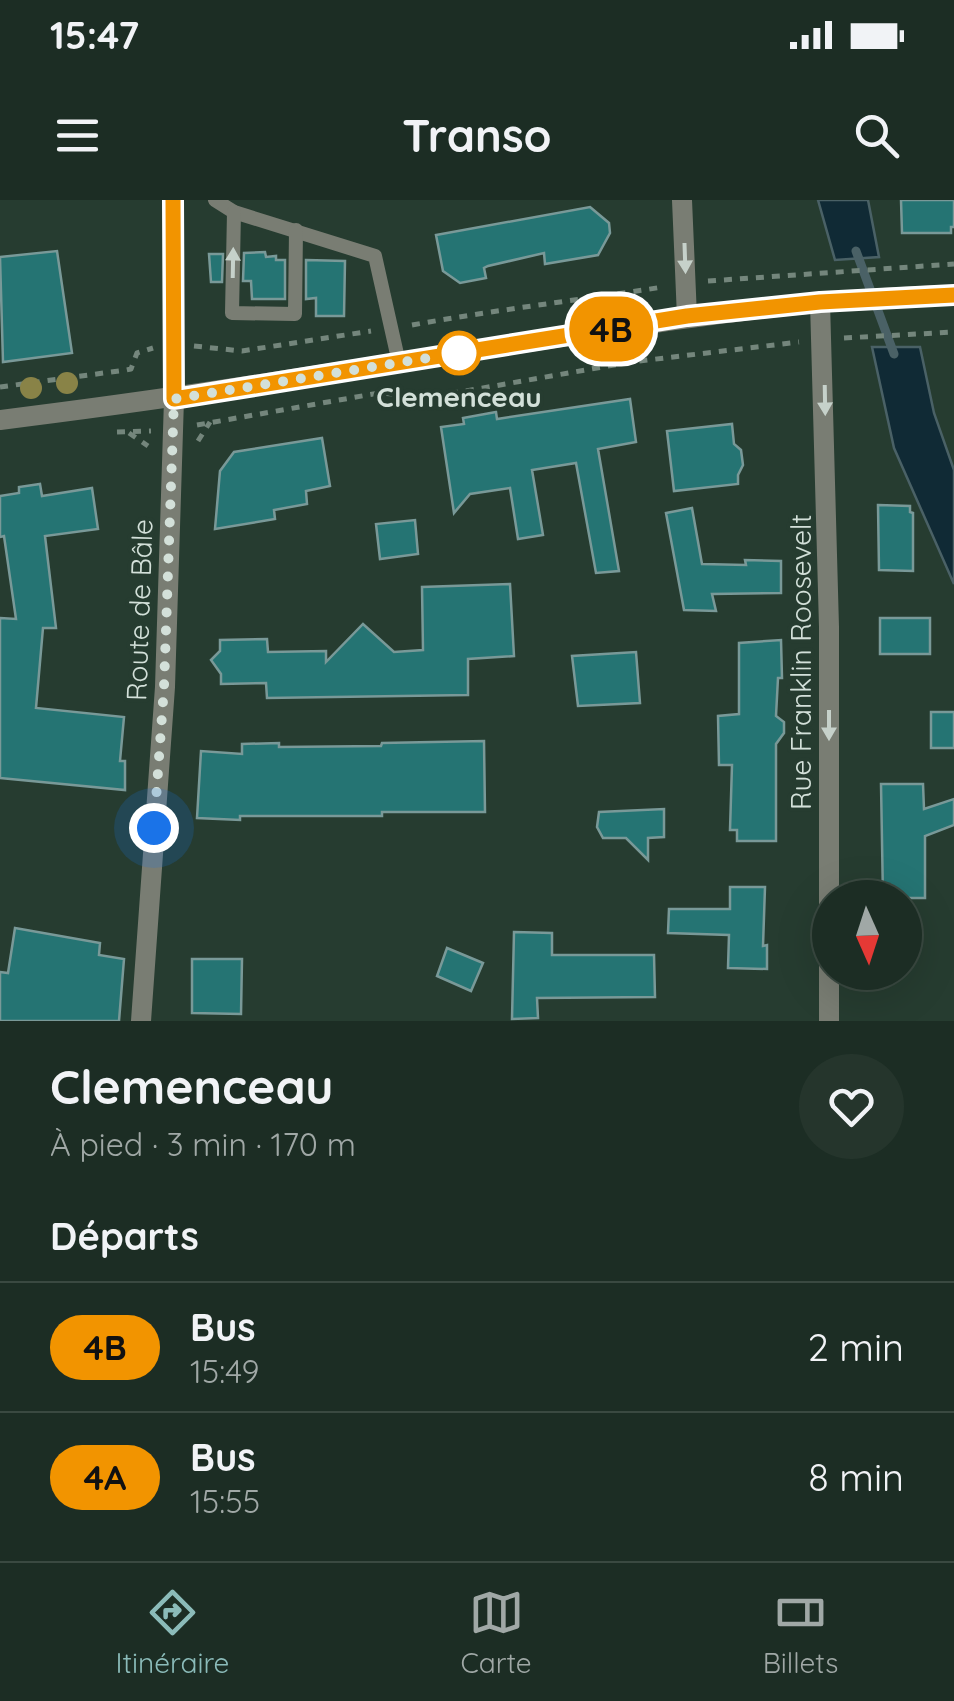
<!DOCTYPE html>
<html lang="fr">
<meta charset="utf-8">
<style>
body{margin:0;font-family:Quicksand,sans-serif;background:#25352c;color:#f1f3f6;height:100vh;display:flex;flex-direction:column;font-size:38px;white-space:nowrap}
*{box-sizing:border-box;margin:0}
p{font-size:32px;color:#a0a8a6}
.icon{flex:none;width:55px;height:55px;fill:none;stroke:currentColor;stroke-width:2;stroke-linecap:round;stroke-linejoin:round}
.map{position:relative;height:821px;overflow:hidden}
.side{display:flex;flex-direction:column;background:#1c2d24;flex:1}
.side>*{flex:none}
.badge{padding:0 20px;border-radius:32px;font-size:35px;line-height:65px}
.needle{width:65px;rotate:177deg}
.tools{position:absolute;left:812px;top:680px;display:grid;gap:20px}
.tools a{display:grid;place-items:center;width:110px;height:110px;border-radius:50%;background:#1c2d24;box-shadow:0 10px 40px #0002,0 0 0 2px #3a4941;font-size:50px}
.you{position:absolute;width:50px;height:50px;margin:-25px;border:8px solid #fff;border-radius:50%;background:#1a73e8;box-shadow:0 0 0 15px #1a73e833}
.map>.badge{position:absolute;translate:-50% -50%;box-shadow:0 0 0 5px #fff}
h2{padding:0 50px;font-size:38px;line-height:90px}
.round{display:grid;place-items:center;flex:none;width:105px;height:105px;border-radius:52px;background:#25352c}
.head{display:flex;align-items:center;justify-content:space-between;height:170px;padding:0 50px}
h1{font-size:48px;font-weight:800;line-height:75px}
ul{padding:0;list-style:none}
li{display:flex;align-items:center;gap:30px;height:130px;padding:0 50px;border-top:2px solid #3a4941}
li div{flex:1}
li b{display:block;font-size:38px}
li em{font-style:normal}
li .badge{min-width:110px;font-weight:700;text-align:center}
.status{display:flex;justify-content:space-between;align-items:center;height:70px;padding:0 50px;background:#1c2d24;direction:ltr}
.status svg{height:28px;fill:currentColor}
header{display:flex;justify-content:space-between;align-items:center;height:130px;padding:0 50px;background:#1c2d24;font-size:45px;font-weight:800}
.menu{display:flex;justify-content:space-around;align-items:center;height:140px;border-top:2px solid #3a4941;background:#1c2d24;font-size:28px;color:#a0a8a6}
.menu a{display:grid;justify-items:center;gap:5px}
.menu .selected{color:#8bbbb9}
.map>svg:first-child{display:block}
</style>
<div class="status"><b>15:47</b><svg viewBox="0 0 49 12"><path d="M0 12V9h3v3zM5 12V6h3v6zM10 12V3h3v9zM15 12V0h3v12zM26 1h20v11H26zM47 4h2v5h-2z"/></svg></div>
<header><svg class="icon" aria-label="menu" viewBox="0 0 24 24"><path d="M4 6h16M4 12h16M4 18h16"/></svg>Transo<svg class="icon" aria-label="search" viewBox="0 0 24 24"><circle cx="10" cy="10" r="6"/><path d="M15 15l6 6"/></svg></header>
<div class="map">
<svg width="954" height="821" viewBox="0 0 954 821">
<rect width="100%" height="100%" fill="#263c30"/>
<g fill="#102a35" stroke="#4a6166" stroke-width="2.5">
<polygon points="818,0 868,0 879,57 835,60"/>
<polygon points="872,147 920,147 934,213 954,270 954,384 894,248"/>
</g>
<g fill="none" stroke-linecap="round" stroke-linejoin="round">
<polyline stroke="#4a6166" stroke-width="9" points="856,51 894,154"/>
</g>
<g fill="#257473" stroke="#799998" stroke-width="2.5">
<polygon points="901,0 954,0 954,27 951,27 951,33 902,33"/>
<polygon points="590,7 609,23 610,33 598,55 545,64 544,53 488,66 484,68 486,78 460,83 443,71 436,35"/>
<polygon points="57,51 72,153 3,162 0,57"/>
<polygon points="265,52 266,57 276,56 276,60 285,60 285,99 252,99 251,81 243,81 244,53"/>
<polygon points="209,54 223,54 222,82 211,82"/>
<polygon points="306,60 345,61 344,116 316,116 316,98 306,99"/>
<polygon points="630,199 636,242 598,249 619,371 596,373 576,263 532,270 543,335 518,339 510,288 470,294 454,313 441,227 464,224 463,218 496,212 497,219"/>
<polygon points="732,224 734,244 741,250 743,265 738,275 738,284 674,291 667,231"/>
<polygon points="322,238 330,286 306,291 307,304 274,310 275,319 215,329 220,271 234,252"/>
<polygon points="40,284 42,296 92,288 98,329 45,336 56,428 43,428 36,508 124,517 120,561 125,561 125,590 0,578 0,418 16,419 4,336 0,337 0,296 19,293 19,287"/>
<polygon points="878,305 910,306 910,312 913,313 913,371 879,370"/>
<polygon points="692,308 702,364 746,365 745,360 781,361 781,393 712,394 716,411 684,410 666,313"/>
<polygon points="415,320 418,354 380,359 376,324"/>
<polygon points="510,384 514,456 468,459 468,495 267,498 266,483 221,484 221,474 211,460 220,451 220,440 267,439 268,452 326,451 326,462 363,424 394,452 423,450 422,387"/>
<rect x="880" y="418" width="50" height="36"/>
<polygon points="781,440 782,478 778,478 776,516 784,522 784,533 776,544 776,641 737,641 737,630 730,630 732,565 719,565 718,516 739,514 739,443"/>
<polygon points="636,452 640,503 578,506 572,456"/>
<rect x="931" y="512" width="23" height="36"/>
<polygon points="484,541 485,612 382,612 382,616 240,616 240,620 197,618 201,551 242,554 242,544 279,543 279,547 381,546 382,543"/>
<polygon points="881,584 923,584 924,609 954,599 954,625 925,636 925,698 883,698"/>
<polygon points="664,609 664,637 648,638 648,660 626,638 603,638 597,627 599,612"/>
<polygon points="730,687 765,687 763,746 767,745 767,769 728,768 729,735 668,733 669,709 730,709"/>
<polygon points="15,728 100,743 99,755 124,759 119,821 0,821 0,772 8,773"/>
<polygon points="514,732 552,733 552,755 654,755 655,797 537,798 538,818 512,819"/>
<polygon points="447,748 483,763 471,791 437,776"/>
<polygon points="192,759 242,759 241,814 192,813"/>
</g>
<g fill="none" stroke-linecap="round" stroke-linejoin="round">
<g stroke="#74867c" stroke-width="5" stroke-dasharray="8 8" stroke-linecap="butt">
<polyline points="708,81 954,64"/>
<path d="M412,125C495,110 579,100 663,87"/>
<polyline points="844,138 954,132"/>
<polyline points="194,146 242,151 371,131"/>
<polyline points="0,187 126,170 131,169 137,153 153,148"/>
<polyline points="197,225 379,193 412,195 460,192 631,162 799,142"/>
<polyline points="117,232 151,231"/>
<polyline points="129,233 148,246"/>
<polyline points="198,241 210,222"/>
</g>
<g stroke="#797d73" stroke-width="14">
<polyline points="215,0 234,12 375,56 399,163"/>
<polyline points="234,12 232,113 295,114 296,30"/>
</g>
<g stroke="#797d73" stroke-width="20">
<polyline points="682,0 687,117"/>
<polyline points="820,102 829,427 829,821"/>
</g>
<g stroke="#797d73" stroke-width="20">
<path d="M0,220C171,199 340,172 510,145C657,122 804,98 954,95"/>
<polyline points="141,821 165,487 174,199 173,0"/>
</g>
</g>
<g fill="#898347">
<circle cx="67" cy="183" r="11"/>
<circle cx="31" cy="188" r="11"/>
</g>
<defs><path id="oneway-solid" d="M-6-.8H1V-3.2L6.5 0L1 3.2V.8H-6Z" transform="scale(2.5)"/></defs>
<g fill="#c6d1ca">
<use href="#oneway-solid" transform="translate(685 58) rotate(88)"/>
<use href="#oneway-solid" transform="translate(233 63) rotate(-89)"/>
<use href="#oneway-solid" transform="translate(825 200) rotate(89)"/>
<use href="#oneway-solid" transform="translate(829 525) rotate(90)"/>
</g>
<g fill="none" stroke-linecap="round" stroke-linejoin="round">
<g stroke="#fff" stroke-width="22">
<polyline id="line" points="173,0 174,199 687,116 820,102 954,95"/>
</g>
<use href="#line" stroke="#f29400" stroke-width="15"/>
<polyline stroke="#d3e0d9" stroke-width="10" stroke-dasharray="0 18" points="154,628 164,487 174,199 459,153"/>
</g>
<circle fill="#fff" stroke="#f29400" stroke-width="5" cx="459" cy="153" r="20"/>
<g text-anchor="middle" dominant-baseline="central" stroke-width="8" stroke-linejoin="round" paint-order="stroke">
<g font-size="28" font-weight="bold" fill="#d3e0d9" stroke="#263c30">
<text x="459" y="196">Clemenceau</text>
</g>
<g font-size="28" fill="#d3e0d9" stroke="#263c30">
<text transform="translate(139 410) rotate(-88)">Route de Bâle</text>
<text transform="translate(800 462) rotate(-90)">Rue Franklin Roosevelt</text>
</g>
</g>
</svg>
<div class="tools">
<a><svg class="needle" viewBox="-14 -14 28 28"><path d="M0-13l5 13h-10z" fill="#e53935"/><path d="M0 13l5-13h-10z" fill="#a0a8a6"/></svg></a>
</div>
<div class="you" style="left:154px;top:628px"></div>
<b class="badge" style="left:611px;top:129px;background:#f29400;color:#111">4B</b>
</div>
<section class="side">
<div class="head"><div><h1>Clemenceau</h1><p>À pied · 3 min · 170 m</p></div><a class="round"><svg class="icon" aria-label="heart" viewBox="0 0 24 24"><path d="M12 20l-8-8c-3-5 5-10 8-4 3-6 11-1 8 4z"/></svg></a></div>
<h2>Départs</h2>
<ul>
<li><span class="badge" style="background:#f29400;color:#111">4B</span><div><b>Bus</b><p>15:49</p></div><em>2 min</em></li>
<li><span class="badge" style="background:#f29400;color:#111">4A</span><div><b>Bus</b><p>15:55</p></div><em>8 min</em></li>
</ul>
</section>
<nav class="menu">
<a class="selected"><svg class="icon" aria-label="directions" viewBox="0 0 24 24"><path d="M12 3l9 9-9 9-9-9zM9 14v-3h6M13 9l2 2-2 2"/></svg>Itinéraire</a>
<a><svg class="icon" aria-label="map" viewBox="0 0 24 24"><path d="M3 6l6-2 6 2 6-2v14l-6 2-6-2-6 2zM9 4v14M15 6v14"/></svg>Carte</a>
<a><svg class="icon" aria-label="tickets" viewBox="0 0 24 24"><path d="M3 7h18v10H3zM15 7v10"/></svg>Billets</a>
</nav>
